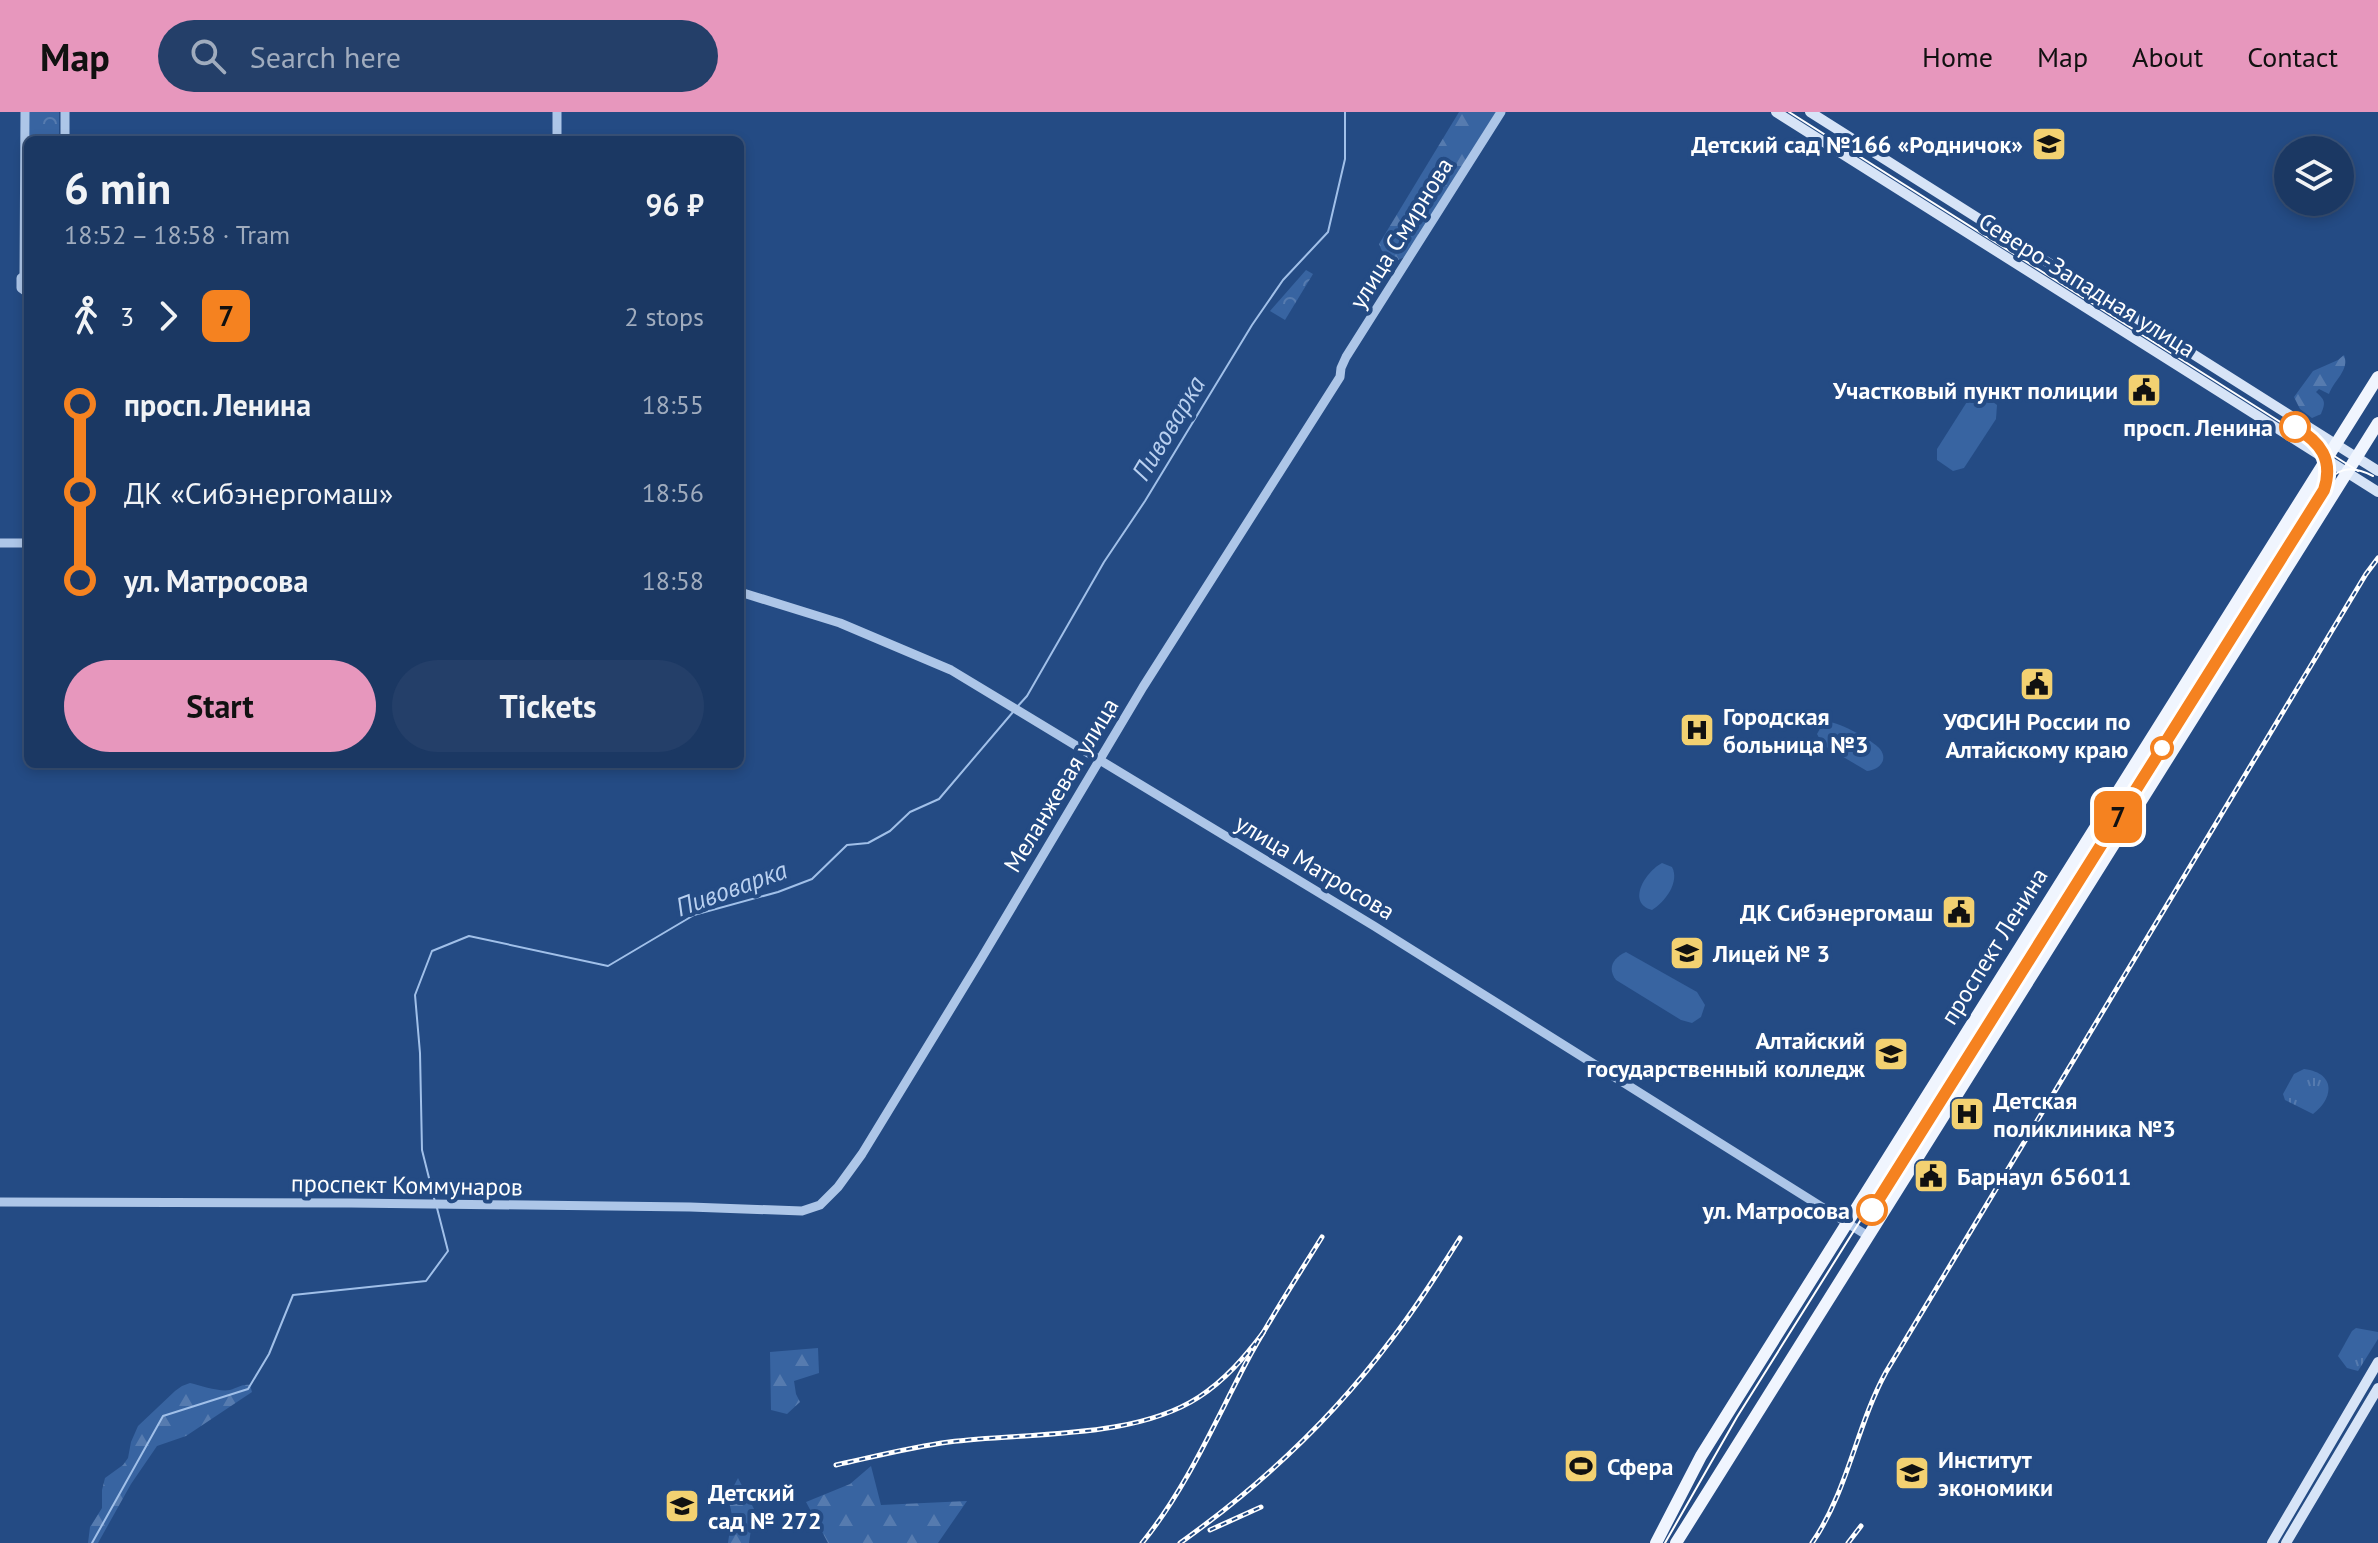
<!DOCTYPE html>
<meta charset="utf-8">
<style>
body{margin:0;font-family:"PT Sans",sans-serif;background:#243f69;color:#f1f3f6;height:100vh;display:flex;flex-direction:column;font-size:30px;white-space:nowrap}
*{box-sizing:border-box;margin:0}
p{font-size:26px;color:#a0acbe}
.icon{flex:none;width:44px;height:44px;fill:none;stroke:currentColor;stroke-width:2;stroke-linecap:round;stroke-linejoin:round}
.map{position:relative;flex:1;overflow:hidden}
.sheet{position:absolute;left:24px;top:24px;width:720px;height:632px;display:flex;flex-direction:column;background:#1b3863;border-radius:12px;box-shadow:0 4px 12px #0003,0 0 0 2px #395278}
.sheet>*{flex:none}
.badge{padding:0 16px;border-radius:12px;font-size:28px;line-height:52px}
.tools{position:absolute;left:2274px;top:24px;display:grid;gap:16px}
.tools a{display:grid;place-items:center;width:80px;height:80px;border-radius:50%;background:#1b3863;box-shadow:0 4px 12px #0003,0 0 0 2px #395278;font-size:40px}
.map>.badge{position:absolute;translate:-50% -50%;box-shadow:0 0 0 4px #fff}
.legs{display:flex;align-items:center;gap:12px;height:88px;padding:0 40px;font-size:26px}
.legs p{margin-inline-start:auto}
.headline{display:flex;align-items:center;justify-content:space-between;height:136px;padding:0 40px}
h1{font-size:44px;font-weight:700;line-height:60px}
.cta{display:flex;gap:16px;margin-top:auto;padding:16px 40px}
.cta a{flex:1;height:92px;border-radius:48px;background:#e797bd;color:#111;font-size:32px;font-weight:700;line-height:92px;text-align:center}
.cta a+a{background:#243f69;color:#f1f3f6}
ul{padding:0 40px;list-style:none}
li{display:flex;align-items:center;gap:28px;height:88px;font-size:30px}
li i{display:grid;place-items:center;width:12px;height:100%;margin:0 10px;background:currentColor}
li i::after{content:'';width:20px;height:20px;margin:-10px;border:6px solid;border-radius:50%;background:#1b3863}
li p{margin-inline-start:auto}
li:first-child i{background:linear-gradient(#0000 50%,currentColor 0)}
li:last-child i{background:linear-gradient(currentColor 50%,#0000 0)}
header{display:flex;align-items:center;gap:48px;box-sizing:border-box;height:112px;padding:0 40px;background:#e797bd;color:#111}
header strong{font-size:38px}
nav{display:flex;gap:44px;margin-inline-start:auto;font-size:28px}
.search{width:560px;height:72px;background:#243f69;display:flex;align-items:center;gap:20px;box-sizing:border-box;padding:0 28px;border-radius:44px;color:#a0acbe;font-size:30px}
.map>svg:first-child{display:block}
</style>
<header>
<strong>Map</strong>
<div class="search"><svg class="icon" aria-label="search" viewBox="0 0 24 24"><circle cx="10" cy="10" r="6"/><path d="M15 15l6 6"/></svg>Search here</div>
<nav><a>Home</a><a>Map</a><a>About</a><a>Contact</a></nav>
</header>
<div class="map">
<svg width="2378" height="1431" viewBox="0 0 2378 1431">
<defs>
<pattern id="grass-tufts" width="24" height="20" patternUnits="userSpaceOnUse" patternTransform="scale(2)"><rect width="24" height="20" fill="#3864a1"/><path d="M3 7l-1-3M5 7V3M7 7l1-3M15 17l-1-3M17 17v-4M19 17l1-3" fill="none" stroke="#567baf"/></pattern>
<pattern id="forest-firs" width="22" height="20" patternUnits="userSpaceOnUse" patternTransform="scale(2)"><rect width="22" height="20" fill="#3864a1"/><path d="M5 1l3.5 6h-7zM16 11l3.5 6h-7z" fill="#567baf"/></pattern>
<pattern id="park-crowns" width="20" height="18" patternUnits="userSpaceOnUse" patternTransform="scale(2)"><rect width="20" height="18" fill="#3864a1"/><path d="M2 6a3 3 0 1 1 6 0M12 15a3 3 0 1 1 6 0" fill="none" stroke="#567baf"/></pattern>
</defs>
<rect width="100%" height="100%" fill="#244b84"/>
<g fill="url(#grass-tufts)">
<path d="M2304,957C2336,961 2334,986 2313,1002L2285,988L2283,982L2294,962Z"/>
<polygon points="2356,1216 2378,1220 2378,1227 2358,1259 2347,1256 2338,1244 2352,1219"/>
</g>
<g fill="url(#forest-firs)">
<polygon points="1459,0 1496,0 1405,145 1398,148 1382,139 1379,132"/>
<path d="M2344,243C2350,258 2334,268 2329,282L2319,277L2316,280C2325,288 2326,290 2321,302L2312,306L2300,297L2294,285L2313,259L2338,248Z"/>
<polygon points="818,1236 819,1261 794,1269 796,1282 800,1290 787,1302 771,1298 770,1240"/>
<path d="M190,1271C202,1274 219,1280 230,1278C238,1276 241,1272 250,1273L252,1280L186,1324L157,1334L131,1372L98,1431H88L90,1415L102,1396V1378L105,1366L123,1353L128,1346L131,1330L138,1314L175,1279L182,1274Z"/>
<polygon points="871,1354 881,1393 967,1389 938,1431 828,1431 806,1390 850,1372"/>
<polygon points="738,1366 754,1397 749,1431 728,1431 732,1403 728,1385"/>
</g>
<g fill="url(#park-crowns)">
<polygon points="27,0 59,0 59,28 28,28"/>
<polygon points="1306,158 1313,162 1285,208 1270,199"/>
</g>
<g fill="#3864a1">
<polygon points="1981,281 1997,293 1996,307 1964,356 1953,359 1937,348 1937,337 1970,285"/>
<path d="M1827,610C1838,609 1872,628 1880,637C1889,649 1878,658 1867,659L1823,633L1817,622L1822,613Z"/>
<path d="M1662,751L1672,755C1680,770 1665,790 1652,798C1626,791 1645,760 1662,751Z"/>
<path d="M1626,840L1697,880L1705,893L1701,905L1692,911L1681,908L1616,868C1607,856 1613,846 1626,840Z"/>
</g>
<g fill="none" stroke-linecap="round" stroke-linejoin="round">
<g stroke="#a1c0e9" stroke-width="2">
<polyline points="1017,595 1027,584 1104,450 1145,389 1252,213 1283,168 1328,120 1345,47 1345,0"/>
<polyline points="435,1090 422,1038 420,941 415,883 432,839 469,824 608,854 694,803 778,780 812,767 847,733 868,731 890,719 910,700 939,687 1013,600"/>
<polyline points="92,1431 163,1304 248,1277 269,1242 293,1183 426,1169 448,1139 437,1096"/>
</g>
<g stroke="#adc6e8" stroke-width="9">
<polyline points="65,0 65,28"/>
<polyline points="557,0 557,28"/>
<polyline points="28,162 21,166 21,176 28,181"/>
<polyline points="24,163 25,0"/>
<polyline points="0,431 28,431"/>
<polyline points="740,480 840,511 951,558 1374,814 1868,1124"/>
<polyline points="0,1090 351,1091 690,1095 802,1099 820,1093 838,1075 862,1042 981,847 1143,575 1340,265 1341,256 1346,245 1501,0"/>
</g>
<g stroke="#d7e4f7" stroke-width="10">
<polyline points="1776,0 2378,380"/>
<polyline points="1810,0 2378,359"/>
<polyline points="2272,1431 2378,1250"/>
<polyline points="2286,1431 2378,1276"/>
</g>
<g stroke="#f0f5fe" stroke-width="12">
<polyline points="1656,1431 1701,1344 1736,1288 2378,265"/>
<polyline points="1676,1431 2378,311"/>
</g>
<g stroke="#fff" stroke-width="2">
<polyline points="1789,0 2358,359"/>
<path d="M1665,1431L1737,1305L2321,375C2338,356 2350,352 2373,364"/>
</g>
<g stroke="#fff" stroke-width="5">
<g id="rail">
<path d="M836,1353C873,1345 911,1335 949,1330C1026,1320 1133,1328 1199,1285C1225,1268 1244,1246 1263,1221"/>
<polyline points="1210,1418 1261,1395"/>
<path d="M1142,1431C1186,1377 1214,1312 1246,1251C1269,1208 1296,1167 1322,1125"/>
<path d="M1180,1431C1260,1374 1332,1307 1391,1228C1416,1196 1438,1161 1460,1126"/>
<path d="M1812,1431C1848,1379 1856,1315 1886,1260L2366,462L2378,446"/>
<polyline points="1848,1431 1861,1414"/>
</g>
</g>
<use href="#rail" stroke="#244b84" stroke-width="2" stroke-dasharray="6" stroke-linecap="butt"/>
</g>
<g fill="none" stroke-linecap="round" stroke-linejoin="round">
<g stroke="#fff" stroke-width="18">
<path id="line-1" d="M1872,1098L2324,378C2334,347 2320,330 2295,315"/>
</g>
<use href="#line-1" stroke="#f58220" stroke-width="12"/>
</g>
<defs>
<g id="school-square" transform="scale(1.8)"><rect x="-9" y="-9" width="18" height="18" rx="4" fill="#f3d171" stroke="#244b84"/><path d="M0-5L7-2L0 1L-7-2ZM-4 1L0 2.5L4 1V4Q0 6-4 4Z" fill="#111"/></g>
<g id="civic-square" transform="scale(1.8)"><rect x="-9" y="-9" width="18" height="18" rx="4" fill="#f3d171" stroke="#244b84"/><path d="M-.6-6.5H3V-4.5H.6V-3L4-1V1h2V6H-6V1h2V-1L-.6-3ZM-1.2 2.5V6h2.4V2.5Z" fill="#111"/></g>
<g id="hospital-square" transform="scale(1.8)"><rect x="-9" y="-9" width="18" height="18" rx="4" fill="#f3d171" stroke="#244b84"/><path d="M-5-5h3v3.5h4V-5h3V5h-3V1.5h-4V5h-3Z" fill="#111"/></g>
<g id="university-square" transform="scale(1.8)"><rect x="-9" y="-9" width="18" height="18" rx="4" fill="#f3d171" stroke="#244b84"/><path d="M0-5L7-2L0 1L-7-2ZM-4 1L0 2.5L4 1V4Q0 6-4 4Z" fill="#111"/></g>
<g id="stadium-square" transform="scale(1.8)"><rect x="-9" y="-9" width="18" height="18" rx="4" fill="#f3d171" stroke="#244b84"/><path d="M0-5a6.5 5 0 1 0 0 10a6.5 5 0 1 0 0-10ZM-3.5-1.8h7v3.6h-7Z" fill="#111"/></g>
</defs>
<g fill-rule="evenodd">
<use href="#school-square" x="2049" y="32"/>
<use href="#civic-square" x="2144" y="278"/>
<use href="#civic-square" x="2037" y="572"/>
<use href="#hospital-square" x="1697" y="618"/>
<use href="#civic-square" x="1959" y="800"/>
<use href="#school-square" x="1687" y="841"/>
<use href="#university-square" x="1891" y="942"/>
<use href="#hospital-square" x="1967" y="1002"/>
<use href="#civic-square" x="1931" y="1064"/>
<use href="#stadium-square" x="1581" y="1354"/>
<use href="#university-square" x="1912" y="1361"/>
<use href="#school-square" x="682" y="1394"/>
</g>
<g fill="#fff" stroke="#f58220" stroke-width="4">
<circle cx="2295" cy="315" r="14"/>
<circle cx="2162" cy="636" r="10"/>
<circle cx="1872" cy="1098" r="14"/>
</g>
<g text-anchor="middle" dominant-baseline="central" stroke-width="8" stroke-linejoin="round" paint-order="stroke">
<g font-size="24" font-weight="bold" fill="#fff" stroke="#244b84" text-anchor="start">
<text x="2023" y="32" text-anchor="end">Детский сад №166 «Родничок»</text>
<text x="2118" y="278" text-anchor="end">Участковый пункт полиции</text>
<text x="1723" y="604">Городская<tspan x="1723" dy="28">больница №3</tspan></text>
<text x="2037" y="609" text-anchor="middle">УФСИН России по<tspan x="2037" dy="28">Алтайскому краю</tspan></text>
<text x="1933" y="800" text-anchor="end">ДК Сибэнергомаш</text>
<text x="1713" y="841">Лицей № 3</text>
<text x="1865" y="928" text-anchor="end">Алтайский<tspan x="1865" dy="28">государственный колледж</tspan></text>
<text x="1993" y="988">Детская<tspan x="1993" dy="28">поликлиника №3</tspan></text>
<text x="1957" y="1064">Барнаул 656011</text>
<text x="1938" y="1347">Институт<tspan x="1938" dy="28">экономики</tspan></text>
<text x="1607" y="1354">Сфера</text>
<text x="708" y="1380">Детский<tspan x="708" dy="28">сад № 272</tspan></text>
</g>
<g font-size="24" fill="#fff" stroke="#244b84">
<text transform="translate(1401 121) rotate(-58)">улица Смирнова</text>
<text transform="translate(2087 173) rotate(32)">Северо-Западная улица</text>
<text transform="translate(1061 673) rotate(-59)">Меланжевая улица</text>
<text transform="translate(1315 755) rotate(31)">улица Матросова</text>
<text transform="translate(1994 834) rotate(-58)">проспект Ленина</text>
<text transform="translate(407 1073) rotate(1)">проспект Коммунаров</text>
</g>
<g font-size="24" font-weight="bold" fill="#fff" stroke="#244b84" text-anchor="end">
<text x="2273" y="315">просп. Ленина</text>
<text x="1850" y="1098">ул. Матросова</text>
</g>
<g font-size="26" font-style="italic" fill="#b9d0f0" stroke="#244b84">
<text transform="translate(1168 316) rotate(-59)">Пивоварка</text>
<text transform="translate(731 776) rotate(-20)">Пивоварка</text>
</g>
</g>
</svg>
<div class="tools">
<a><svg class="icon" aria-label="layers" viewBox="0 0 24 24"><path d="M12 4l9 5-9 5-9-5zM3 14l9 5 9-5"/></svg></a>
</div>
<b class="badge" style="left:2118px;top:705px;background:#f58220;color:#111">7</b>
<section class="sheet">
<div class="headline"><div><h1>6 min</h1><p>18:52 – 18:58 · Tram</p></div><b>96 ₽</b></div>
<div class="legs"><svg class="icon" aria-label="walk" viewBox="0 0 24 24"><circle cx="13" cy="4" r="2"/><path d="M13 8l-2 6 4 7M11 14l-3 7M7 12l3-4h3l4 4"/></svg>3<svg class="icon" aria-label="forward" viewBox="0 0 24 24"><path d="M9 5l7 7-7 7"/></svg><b class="badge" style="background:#f58220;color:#111">7</b><p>2 stops</p></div>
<ul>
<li><i style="color:#f58220"></i><b>просп. Ленина</b><p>18:55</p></li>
<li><i style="color:#f58220"></i><span>ДК «Сибэнергомаш»</span><p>18:56</p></li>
<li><i style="color:#f58220"></i><b>ул. Матросова</b><p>18:58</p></li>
</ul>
<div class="cta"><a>Start</a><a>Tickets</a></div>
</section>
</div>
